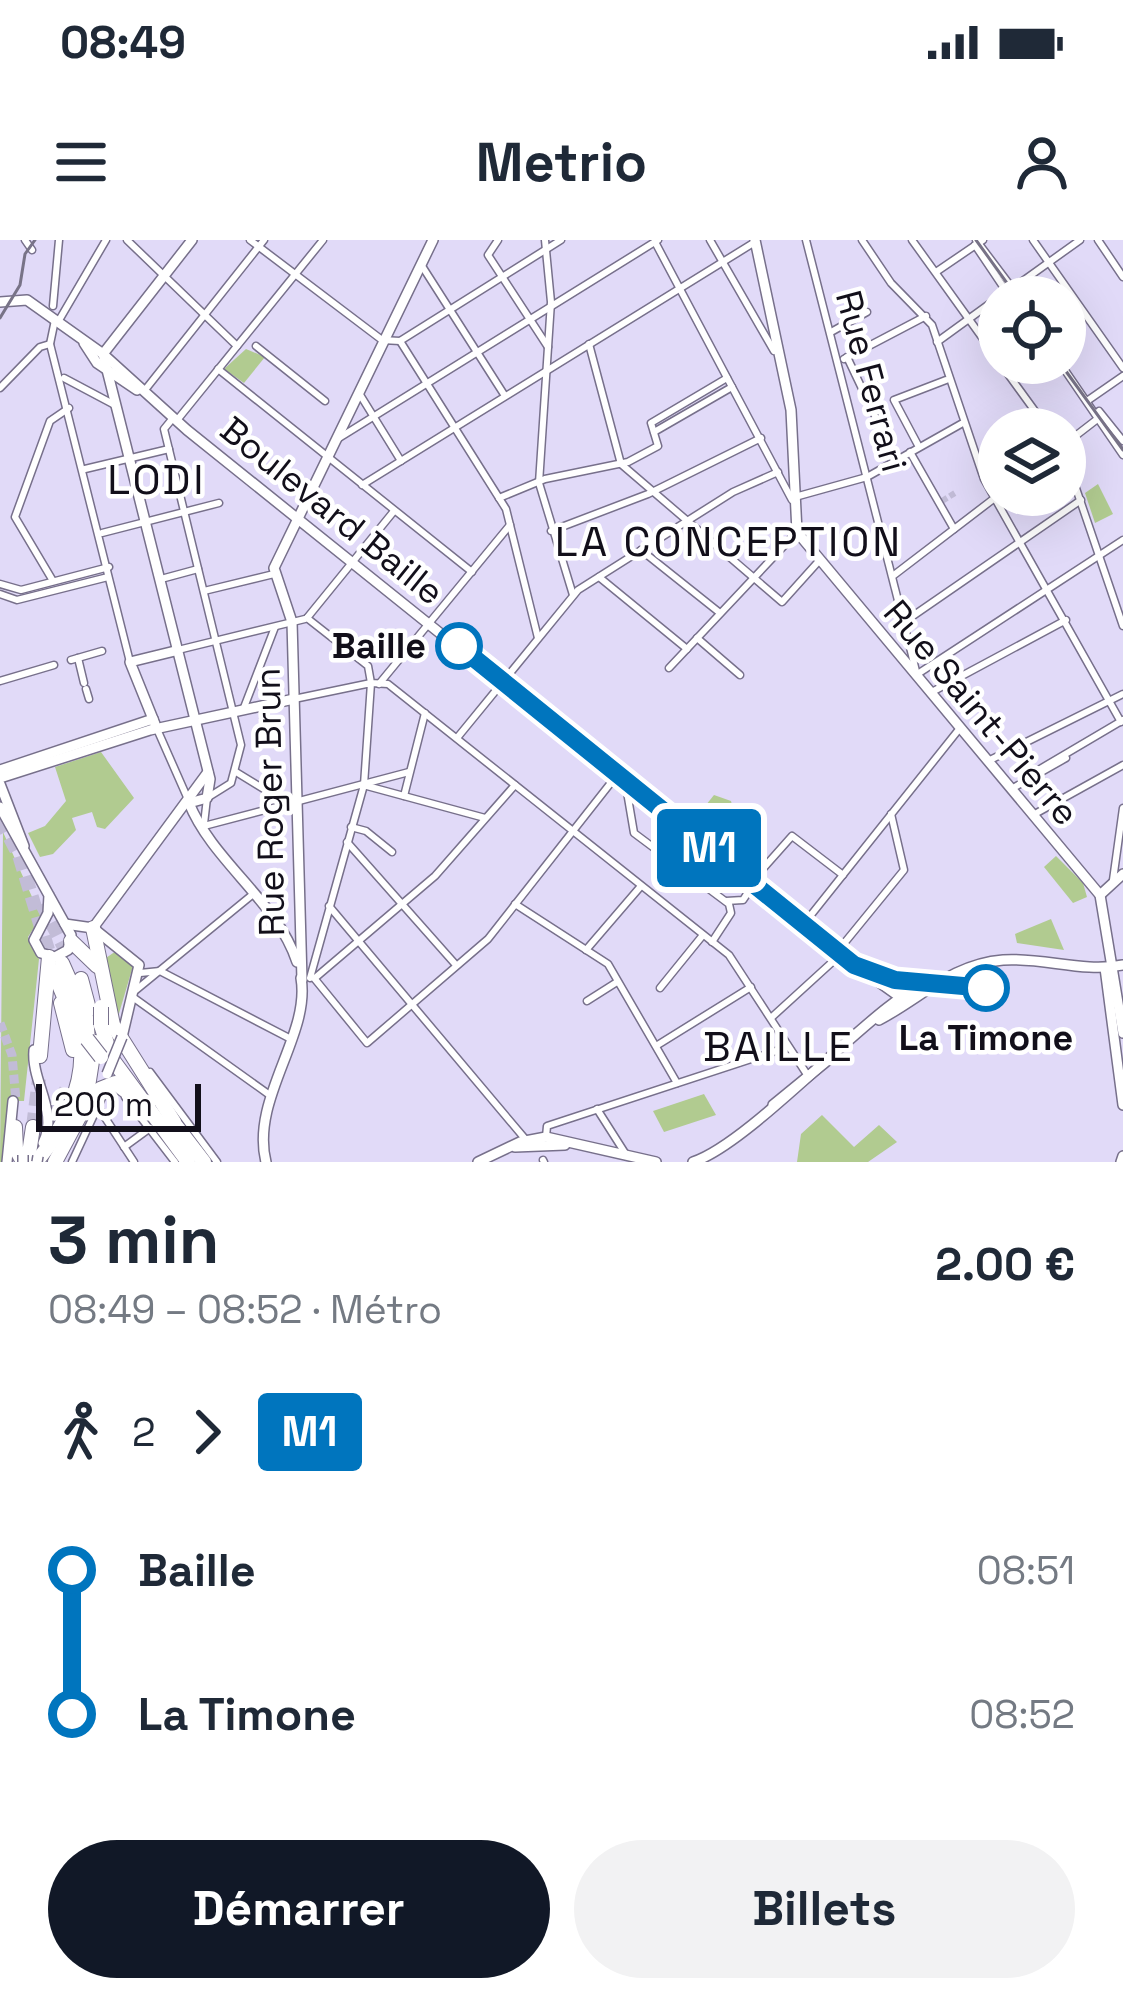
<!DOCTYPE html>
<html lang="fr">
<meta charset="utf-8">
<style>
body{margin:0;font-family:"Space Grotesk",sans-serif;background:#f2f2f3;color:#1f2937;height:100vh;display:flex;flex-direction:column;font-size:45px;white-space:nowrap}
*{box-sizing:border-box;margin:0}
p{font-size:39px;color:#747a83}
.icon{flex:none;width:66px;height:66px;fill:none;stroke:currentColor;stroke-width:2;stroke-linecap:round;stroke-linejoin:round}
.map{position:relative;height:922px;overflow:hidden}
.side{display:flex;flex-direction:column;background:#fff;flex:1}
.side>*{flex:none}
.badge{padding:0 24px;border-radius:9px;font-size:42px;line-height:78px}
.buttons{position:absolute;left:978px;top:36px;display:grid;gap:24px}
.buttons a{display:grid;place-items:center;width:108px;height:108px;border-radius:50%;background:#fff;box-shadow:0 12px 48px #0002;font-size:60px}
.scale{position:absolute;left:36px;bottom:30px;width:165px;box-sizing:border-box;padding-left:12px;border:6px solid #120f1a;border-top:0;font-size:33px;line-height:42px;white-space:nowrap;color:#120f1a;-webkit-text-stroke:9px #fff;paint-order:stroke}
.map>.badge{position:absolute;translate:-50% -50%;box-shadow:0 0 0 6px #fff}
.legs{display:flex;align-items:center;gap:18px;height:132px;padding:0 48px;font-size:39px}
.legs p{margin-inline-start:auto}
.head{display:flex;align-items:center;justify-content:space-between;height:204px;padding:0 48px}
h1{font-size:66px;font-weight:700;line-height:90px}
.primary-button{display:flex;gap:24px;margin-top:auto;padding:24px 48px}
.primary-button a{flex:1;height:138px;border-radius:72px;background:#111827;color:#fff;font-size:48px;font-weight:700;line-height:138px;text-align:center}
.primary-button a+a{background:#f2f2f3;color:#1f2937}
ul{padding:0 48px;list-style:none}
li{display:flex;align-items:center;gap:42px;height:144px;font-size:45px}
li i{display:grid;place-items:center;width:18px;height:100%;margin:0 15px;background:currentColor}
li i::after{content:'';width:30px;height:30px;margin:-15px;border:9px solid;border-radius:50%;background:#fff}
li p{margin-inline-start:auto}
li:first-child i{background:linear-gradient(#0000 50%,currentColor 0)}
li:last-child i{background:linear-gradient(currentColor 50%,#0000 0)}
.status{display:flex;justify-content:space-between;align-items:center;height:84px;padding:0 60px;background:#fff;direction:ltr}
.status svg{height:33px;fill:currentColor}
header{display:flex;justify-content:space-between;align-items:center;height:156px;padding:0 48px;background:#fff;font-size:54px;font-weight:700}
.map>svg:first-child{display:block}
</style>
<div class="status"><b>08:49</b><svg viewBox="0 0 49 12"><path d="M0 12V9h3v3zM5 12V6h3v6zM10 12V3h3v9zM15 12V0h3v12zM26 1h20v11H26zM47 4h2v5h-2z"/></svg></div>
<header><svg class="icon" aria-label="menu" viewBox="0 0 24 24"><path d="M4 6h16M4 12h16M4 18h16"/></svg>Metrio<svg class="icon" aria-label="person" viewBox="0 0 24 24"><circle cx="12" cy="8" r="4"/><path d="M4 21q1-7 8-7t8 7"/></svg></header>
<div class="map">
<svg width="1123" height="922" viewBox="0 0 1123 922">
<rect width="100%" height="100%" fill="#e1daf8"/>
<g fill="#b1cb90">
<polygon points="246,109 265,117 244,143 224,129"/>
<polygon points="1098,244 1113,274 1095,283 1085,253"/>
<polygon points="101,512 134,558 105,589 97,587 92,572 72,578 76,590 53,614 40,617 28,593 45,586 66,561 55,527"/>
<polygon points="714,555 731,561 733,569 715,597 694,580"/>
<polygon points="3,592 41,677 28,697 39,719 24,861 11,861 5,922 0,922"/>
<polygon points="1056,616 1083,643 1087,657 1073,663 1044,627"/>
<polygon points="1051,679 1064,710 1017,703 1015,694"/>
<polygon points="116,711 133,726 115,787 103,720"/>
<polygon points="704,854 716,875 664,892 653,871"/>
<polygon points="822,875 854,907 879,885 897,902 868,922 797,922 801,894"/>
</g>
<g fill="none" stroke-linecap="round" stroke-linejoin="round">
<polyline stroke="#c2bcd7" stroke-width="6" stroke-dasharray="6 3" stroke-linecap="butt" points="942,261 955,253"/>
<polyline stroke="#c2bcd7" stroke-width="9" stroke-dasharray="9 4.5" stroke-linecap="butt" points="0,783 12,815 16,861"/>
<g stroke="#c2bcd7" stroke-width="14" stroke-dasharray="14 7" stroke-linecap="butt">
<polyline points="0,579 19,615 53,726"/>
<polyline points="42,664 70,719"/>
<polyline points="33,887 39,839"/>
<polyline points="42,891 66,850"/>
</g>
<g stroke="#77708b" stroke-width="9">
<g id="street">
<polyline points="25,0 32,10"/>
<polyline points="127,0 237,106"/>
<polyline points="250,0 382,100 400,101 561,0"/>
<polyline points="498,0 488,15 548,107"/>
<polyline points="545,0 551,62 539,243 573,355"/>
<polyline points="710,0 774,111"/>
<polyline points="806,0 916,431"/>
<polyline points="862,0 891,43 932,85 984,239 1121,482"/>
<polyline points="912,0 999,121"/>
<polyline points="976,0 1019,57"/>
<polyline points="1033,0 1123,128"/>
<polyline points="1098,0 1123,37"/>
<polyline points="655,2 792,260"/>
<polyline points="975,5 1010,57"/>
<polyline points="422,26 505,156"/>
<polyline points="936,32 983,0"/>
<polyline points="1013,48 1080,0"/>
<polyline points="53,66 59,0"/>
<polyline points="55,80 50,104 130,422"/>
<polyline points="58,82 106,0"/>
<polyline points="831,92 867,72"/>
<polyline points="400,101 506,269 538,398"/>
<polyline points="937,102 999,57"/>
<polyline points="589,104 621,224 782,362 818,322"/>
<polyline points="256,106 325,161"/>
<polyline points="847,117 896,220"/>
<polyline points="844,119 926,76"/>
<polyline points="1000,123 1048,189"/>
<polyline points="1060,123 1123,215"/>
<polyline points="218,129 472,332"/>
<polyline points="64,138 113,164"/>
<polyline points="0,148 40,107 50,104"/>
<polyline points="145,150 264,0"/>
<polyline points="359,153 401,221"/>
<polyline points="1087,161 1123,136"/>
<polyline points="1099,171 1123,201"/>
<polyline points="173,178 164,189 241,505 231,543 207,558 204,584"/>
<polyline points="178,179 323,0"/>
<polyline points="654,192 732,147"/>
<polyline points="339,198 658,0"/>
<polyline points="1065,204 1100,177"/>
<polyline points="919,207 894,160 946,140"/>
<polyline points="910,212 954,289"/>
<polyline points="1065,216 1123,386"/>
<polyline points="85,229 169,209"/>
<polyline points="362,245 755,2"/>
<polyline points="795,257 867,237 961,184"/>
<polyline points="499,258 545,239 628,222 658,206 651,183 727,138"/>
<polyline points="551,291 648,254 761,198"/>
<polyline points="102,293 219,263"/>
<polyline points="641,310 720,373"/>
<polyline points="894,335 996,257"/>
<polyline points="599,337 687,409"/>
<polyline points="161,339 198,329"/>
<polyline points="53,341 15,277 50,181 69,168"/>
<polyline points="0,344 21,350 109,327"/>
<polyline points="204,351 274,334"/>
<polyline points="0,354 17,360 108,337"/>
<polyline points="307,378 368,426 371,443 388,444 729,715 808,836"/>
<polyline points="307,378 394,271"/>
<polyline points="907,380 1081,260"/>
<polyline points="697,398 740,435"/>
<polyline points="178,410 305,379"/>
<polyline points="78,418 84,443"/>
<polyline points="71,420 102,411"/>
<polyline points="669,428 797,292"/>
<polyline points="916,435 1123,300"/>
<polyline points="0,441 54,425"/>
<polyline points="379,444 510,285"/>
<polyline points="86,449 89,459"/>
<polyline points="930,453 1066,380"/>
<polyline points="294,459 371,443 364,545 310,738"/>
<polyline points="243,470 275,387"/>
<polyline points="157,489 187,557"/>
<polyline points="457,498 578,350 733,252 778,232"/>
<polyline points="988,521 1123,454"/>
<polyline points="236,532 288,564"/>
<polyline points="1035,532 1123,480"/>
<polyline points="367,546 485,578"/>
<polyline points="626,546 634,593 729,664 731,673 712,702"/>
<polyline points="1013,548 1066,518"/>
<polyline points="404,556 425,473"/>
<polyline points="1033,575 1123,525"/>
<polyline points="204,586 409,532"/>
<polyline points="351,587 366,591 392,612"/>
<polyline points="347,602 456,725"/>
<polyline points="1113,640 1123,568"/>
<polyline points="751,642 792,596 843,635"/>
<polyline points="726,661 743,660 753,645"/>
<polyline points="515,664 608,724 677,843"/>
<polyline points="329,666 526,900"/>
<polyline points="803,685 960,488"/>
<polyline points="586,710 641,646"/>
<polyline points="837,712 904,630 891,574"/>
<polyline points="140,733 160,731 289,798"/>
<polyline points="314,738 367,803 488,699 617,535"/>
<polyline points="315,738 435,636 515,545"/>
<polyline points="660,748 703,695"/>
<polyline points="136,750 252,655"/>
<polyline points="134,758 271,856"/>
<polyline points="587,761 617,742"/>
<polyline points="772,777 840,715"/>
<polyline points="656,806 751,747"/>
<polyline points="150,832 217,922"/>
<polyline points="125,857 175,922"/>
<polyline points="597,869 625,913"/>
<polyline points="100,870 134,922"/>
<polyline points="546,897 547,886 788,807"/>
<polyline points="124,907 150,888"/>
<polyline points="543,920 544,922"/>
<polyline points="72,922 106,849"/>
</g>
</g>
<g stroke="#77708b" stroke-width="12">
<g id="secondary">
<polyline points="755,0 791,170 797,292 1100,655 1123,793"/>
<polyline points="0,62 27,60 103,114 187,190 837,712 907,762"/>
<polyline points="84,103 97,123 137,150"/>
<polyline points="103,114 210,539 207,558 189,563"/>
<polyline points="103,114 192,0"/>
<polyline points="155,484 130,422 175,411"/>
<polyline points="0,530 153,479"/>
<polyline points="0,538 150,490 294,459"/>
<polyline points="0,544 24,606"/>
<path d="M189,563C213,622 277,661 297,722"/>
<polyline points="0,567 71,695 68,710 55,717 41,713 34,700 48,673 49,655"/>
<polyline points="1100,655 1123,634"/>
<polyline points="65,684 93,688 139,725 122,797"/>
<polyline points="93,688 208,532"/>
<polyline points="1105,728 1123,865"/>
<polyline points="302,740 292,382 274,328 433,0"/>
<path d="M879,780C921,758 952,724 1003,720C1044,717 1082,733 1123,725"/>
<path d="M34,810C31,842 59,872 43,903"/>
<polyline points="773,865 833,816"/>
<polyline points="515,907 565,905"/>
<polyline points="7,922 13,861"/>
<path d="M266,922C250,859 311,795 301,738"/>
<polyline points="478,922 520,902 546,897 656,922"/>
<path d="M693,922C757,901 892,743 931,744"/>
<polyline points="1121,922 1123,916"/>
</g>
</g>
<g stroke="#77708b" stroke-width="16">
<g id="highway">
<polyline points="93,688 113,785 174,882"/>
<polyline points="71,701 97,726"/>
<polyline points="62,723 86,777 89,811"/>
<polyline points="81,739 89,769"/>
<polyline points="61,763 73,810"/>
<polyline points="101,785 112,819 188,922"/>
<polyline points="40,816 49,717"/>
<polyline points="100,849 115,843 131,855"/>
<polyline points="170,878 204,922"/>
<polyline points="15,887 16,909 23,922"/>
<polyline points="28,920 33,887"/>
<path d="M36,922C62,892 87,842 80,802C76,777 61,755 54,731"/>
<polyline points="55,922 85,866 95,802"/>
</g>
</g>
<use href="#street" stroke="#fff" stroke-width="6"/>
<use href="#secondary" stroke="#fff" stroke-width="9"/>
<use href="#highway" stroke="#fff" stroke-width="14"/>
<g stroke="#787387" stroke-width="3">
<polyline points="976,0 1017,57"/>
<polyline points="0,78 20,45 25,14 35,0"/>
<polyline points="1060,123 1123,210"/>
</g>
<g stroke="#77708b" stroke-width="12" stroke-linecap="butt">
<g id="secondary-bridge">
<polyline points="107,834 122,797"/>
<polyline points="23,922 23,915"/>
<polyline points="37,922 38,916"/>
</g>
</g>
<g stroke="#77708b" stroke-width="16" stroke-linecap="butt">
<g id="highway-bridge">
<polyline points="101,785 101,767"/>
<polyline points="87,799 101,817"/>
</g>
</g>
<use href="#secondary-bridge" stroke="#fff" stroke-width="9"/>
<use href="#highway-bridge" stroke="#fff" stroke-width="14"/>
</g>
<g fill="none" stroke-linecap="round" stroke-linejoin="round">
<g stroke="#fff" stroke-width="27">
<polyline id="line-1" points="459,406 854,725 895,740 986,748"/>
</g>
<use href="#line-1" stroke="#0075be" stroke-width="18"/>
</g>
<g fill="#fff" stroke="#0075be" stroke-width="6">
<circle cx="459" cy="406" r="21"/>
<circle cx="986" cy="748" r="21"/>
</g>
<g text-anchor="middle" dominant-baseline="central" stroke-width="9" stroke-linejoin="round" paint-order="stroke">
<g font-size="36" fill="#120f1a" stroke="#fff">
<text transform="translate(871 141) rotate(75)">Rue Ferrari</text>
<text transform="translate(332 271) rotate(39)">Boulevard Baille</text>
<text transform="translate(981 473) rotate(50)">Rue Saint-Pierre</text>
<text transform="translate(270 562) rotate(-91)">Rue Roger Brun</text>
</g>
<g font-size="36" font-weight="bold" fill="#120f1a" stroke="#fff" text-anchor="end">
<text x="426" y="406">Baille</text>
<text x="986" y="798" text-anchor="middle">La Timone</text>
</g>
<g font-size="42" letter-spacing="3" fill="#120f1a" stroke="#fff">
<text x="157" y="239">LODI</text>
<text x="729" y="301">LA CONCEPTION</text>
<text x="779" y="806">BAILLE</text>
</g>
</g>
</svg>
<div class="buttons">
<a><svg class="icon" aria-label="locate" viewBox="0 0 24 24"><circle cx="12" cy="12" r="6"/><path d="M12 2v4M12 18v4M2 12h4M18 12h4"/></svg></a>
<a><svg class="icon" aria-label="layers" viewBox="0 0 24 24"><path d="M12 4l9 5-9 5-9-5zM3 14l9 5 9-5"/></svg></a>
</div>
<div class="scale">200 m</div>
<b class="badge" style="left:709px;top:608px;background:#0075be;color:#fff">M1</b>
</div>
<section class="side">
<div class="head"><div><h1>3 min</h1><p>08:49 – 08:52 · Métro</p></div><b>2.00 €</b></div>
<div class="legs"><svg class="icon" aria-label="walk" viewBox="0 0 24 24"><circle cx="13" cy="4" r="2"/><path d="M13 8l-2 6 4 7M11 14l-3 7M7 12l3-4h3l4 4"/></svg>2<svg class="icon" aria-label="forward" viewBox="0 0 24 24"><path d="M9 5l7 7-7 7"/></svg><b class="badge" style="background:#0075be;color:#fff">M1</b></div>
<ul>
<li><i style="color:#0075be"></i><b>Baille</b><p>08:51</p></li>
<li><i style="color:#0075be"></i><b>La Timone</b><p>08:52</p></li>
</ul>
<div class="primary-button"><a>Démarrer</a><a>Billets</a></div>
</section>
